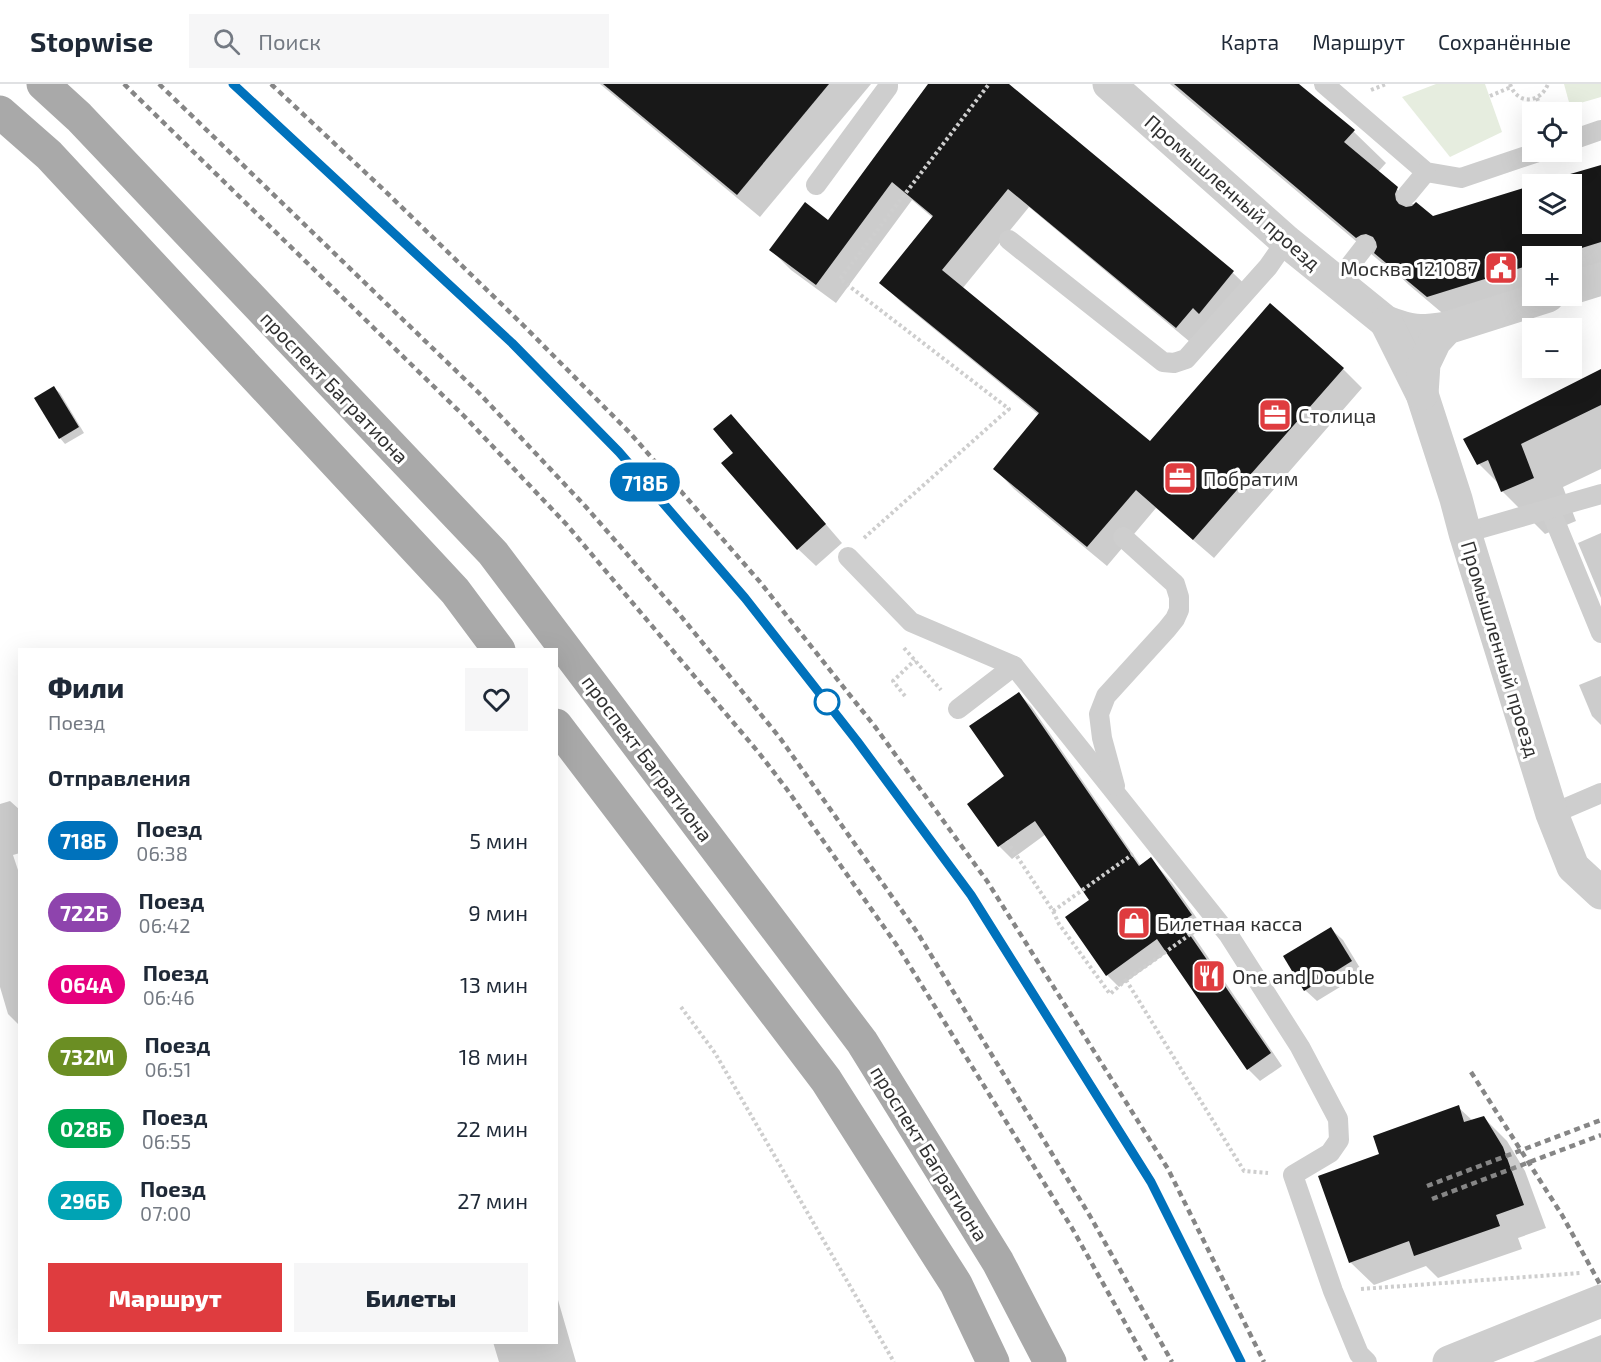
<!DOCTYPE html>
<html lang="ru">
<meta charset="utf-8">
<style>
body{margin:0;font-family:"Exo 2",sans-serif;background:#f6f6f7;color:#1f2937;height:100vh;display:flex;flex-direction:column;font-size:22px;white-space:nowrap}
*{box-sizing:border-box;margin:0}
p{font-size:20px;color:#747a83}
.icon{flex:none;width:33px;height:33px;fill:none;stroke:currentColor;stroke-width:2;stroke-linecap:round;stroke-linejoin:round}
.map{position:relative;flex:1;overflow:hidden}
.sheet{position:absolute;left:18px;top:564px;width:540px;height:696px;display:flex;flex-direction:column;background:#fff;border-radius:0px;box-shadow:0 6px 24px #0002}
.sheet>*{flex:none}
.badge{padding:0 12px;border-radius:20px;font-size:21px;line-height:39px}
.controls{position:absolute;left:1522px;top:18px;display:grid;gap:12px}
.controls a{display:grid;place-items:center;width:60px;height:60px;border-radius:0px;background:#fff;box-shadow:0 6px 24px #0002;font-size:30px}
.map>.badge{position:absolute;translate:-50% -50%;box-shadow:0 0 0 3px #fff}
h2{padding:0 30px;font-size:22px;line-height:54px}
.round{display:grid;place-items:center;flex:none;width:63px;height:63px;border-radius:0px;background:#f6f6f7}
.head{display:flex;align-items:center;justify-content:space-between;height:102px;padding:0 30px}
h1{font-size:28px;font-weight:800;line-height:45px}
.cta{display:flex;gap:12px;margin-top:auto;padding:12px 30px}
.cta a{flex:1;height:69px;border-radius:0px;background:#df3c3f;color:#fff;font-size:24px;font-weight:800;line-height:69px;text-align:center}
.cta a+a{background:#f6f6f7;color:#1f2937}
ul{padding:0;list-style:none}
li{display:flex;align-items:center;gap:18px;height:72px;padding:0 30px}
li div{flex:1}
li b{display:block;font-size:22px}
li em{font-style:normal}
li .badge{min-width:66px;font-weight:700;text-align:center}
header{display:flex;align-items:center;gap:36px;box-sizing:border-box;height:84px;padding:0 30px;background:#fff;border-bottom:2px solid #e0e1e3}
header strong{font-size:28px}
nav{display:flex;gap:33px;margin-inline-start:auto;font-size:21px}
.search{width:420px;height:54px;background:#f6f6f7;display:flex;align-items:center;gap:15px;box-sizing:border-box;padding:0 21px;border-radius:0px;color:#747a83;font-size:22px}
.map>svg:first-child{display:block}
</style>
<header>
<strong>Stopwise</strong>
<div class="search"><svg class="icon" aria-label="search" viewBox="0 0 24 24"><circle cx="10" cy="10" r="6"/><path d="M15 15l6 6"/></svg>Поиск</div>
<nav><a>Карта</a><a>Маршрут</a><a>Сохранённые</a></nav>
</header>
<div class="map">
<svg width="1601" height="1278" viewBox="0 0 1601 1278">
<rect width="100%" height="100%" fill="#fff"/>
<g fill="#e6eddf">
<polygon points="1436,0 1485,0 1502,48 1450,73 1402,13"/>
<polygon points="1564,0 1601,0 1601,13 1570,22"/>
</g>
<g fill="#0003">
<polygon points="600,0 871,0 760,133"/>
<polygon points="930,0 991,0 1013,5 1233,189 1253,208 1196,263 1029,123 962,205 1150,359 1343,285 1362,304 1214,474 1156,424 1107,482 1014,405 995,385 1039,331 901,218 881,199 933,134 912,116 836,219 791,186 771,166 829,138"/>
<polygon points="1170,0 1297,0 1353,47 1386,79 1378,88 1415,122 1439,140 1533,103 1533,140 1572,140 1572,100 1541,100 1601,82 1601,200 1572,209 1572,172 1533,172 1533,212 1460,244 1409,201 1391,184 1389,185"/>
<polygon points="1601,286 1601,385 1563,403 1576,437 1545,450 1502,407 1500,401 1479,380"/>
<polygon points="54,304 60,309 84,349 65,360 60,354 36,315"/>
<polygon points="731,332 748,350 842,459 816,482 798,465 735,369"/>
<polygon points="1601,449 1601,514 1578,459"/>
<polygon points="1601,592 1601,641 1592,632 1579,601"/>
<polygon points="1019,610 1031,622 1141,782 1151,775 1172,799 1203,843 1193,851 1282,982 1260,997 1248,985 1168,868 1119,903 1107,891 1091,816 1046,750 1012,775 999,762 969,720 1006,693"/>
<polygon points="10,717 20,726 20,769 13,771 20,792 20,940 18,940 8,930 0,903 0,720"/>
<polygon points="1331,845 1343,856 1363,889 1317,917 1305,906"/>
<polygon points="1458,1023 1473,1037 1483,1033 1507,1057 1525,1087 1546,1144 1518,1154 1522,1165 1438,1194 1426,1182 1374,1201 1350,1178 1381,1071"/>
<polygon points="556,1209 576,1278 499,1278 493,1258 556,1258"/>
<polygon points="1601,1251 1601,1278 1533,1278"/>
</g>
<g fill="#181818">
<polygon points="603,0 829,0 737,111"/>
<polygon points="928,0 1009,0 1234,187 1199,230 1193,224 1176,244 1008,105 942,186 1150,357 1270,219 1344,284 1193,456 1136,406 1087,463 993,385 1039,329 879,199 933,132 892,98 816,201 769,166 805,118 828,136"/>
<polygon points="1174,0 1299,0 1355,46 1344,58 1398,103 1395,110 1396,116 1399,120 1406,123 1412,122 1416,118 1433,132 1533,101 1533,140 1572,140 1572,100 1536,100 1601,81 1601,158 1556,172 1533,172 1533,180 1427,213 1374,169 1377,163 1376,158 1373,153 1366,150 1361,151 1356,154"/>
<polygon points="1601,285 1601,321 1521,360 1534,394 1501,408 1488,376 1477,381 1463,355"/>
<polygon points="54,302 79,343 59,355 34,314"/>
<polygon points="731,330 826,440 797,466 721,379 733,369 713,345"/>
<polygon points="1019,608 1139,782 1151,773 1192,831 1181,838 1271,969 1247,986 1157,855 1106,892 1065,833 1089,816 1035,737 998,763 967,720 1004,692 969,642"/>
<polygon points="1331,843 1352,877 1304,907 1283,872"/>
<polygon points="1459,1021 1464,1038 1484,1032 1503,1063 1524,1121 1496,1131 1500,1142 1414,1172 1409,1157 1349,1179 1318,1092 1379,1070 1373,1052"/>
</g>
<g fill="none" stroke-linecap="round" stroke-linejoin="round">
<g stroke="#cecece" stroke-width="4" stroke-dasharray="3 3" stroke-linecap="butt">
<path d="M1510,0C1517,21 1540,20 1548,0"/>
<polyline points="1371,6 1386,0"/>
<polyline points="1490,12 1511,3"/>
<polyline points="1537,14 1542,28"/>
<polyline points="864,454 1009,325 840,195 989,0"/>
<polyline points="904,564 941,606"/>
<polyline points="905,612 893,597 915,576"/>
<polyline points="1007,757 1053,827 1059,840 1110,910 1126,896 1195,847"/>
<polyline points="1053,827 1133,770"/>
<polyline points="1126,896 1244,1087 1268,1089"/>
<polyline points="681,923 715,969 894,1278"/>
<polyline points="1361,1205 1581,1189"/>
</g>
<g stroke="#cecece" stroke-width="20">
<polyline points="1324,0 1426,88 1461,94 1538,68"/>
<polyline points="1572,56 1601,46"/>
<polyline points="816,101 888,3 888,0"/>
<polyline points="1407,111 1426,88"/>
<polyline points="1009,156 1163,278 1174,279 1186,275 1268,183 1286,157"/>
<polyline points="1338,197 1365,162"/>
<polyline points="1550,425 1601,549"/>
<polyline points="1465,449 1601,410"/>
<polyline points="848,473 911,538 1014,582"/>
<polyline points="958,625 1014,582 1228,850 1300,963 1338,1035 1339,1056 1330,1069 1293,1091 1333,1207 1359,1270 1367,1278"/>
<polyline points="1115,702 1102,654 1099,630 1106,612 1167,545 1175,535 1179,526 1179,513 1175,500 1123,453"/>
<polyline points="1552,730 1601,709"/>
</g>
<polyline stroke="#cecece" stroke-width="33" points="1449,1278 1601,1217"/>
<g stroke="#cecece" stroke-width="33">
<path d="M1109,0L1286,157L1386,238C1412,248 1419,248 1447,244"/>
<polyline points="1572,204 1601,195"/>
<polyline points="1386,238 1422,310 1456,415 1465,449 1552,730 1573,783 1601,809"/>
<polyline points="1422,310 1424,280 1435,257 1447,244 1548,212"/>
</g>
<g stroke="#a9a9a9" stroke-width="33">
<polyline points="43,0 79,33 493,469 862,958 998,1178 1050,1278"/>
<polyline points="0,28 49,71 455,507 499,566"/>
<polyline points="556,641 826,996 956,1200 993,1278"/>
</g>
<g stroke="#868686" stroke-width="4.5" stroke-dasharray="6 4.5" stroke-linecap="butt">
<polyline points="124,0 464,332 567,441 759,669 786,704 898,863 1072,1144 1147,1278"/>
<polyline points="159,0 479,309 586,423 680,531 780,654 917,848 1090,1132 1172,1278"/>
<polyline points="233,0 512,259 619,368 745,514 857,657 971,811 1151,1098 1241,1278"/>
<polyline points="271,0 384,106 524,242 631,350 760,498 876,644 987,797 1168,1085 1264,1278"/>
<polyline points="1471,988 1562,1131 1601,1202"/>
<polyline points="1427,1102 1601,1036"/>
<polyline points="1432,1115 1601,1051"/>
</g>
</g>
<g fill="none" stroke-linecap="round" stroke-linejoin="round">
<g stroke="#fff" stroke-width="14">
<polyline id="line" points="233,0 512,259 619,368 745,514 857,657 971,811 1151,1098 1241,1278"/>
</g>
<use href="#line" stroke="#0072bc" stroke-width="9"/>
</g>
<defs>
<g id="civic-square" transform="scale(1.725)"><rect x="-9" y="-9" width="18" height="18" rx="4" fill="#df3c3f" stroke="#fff"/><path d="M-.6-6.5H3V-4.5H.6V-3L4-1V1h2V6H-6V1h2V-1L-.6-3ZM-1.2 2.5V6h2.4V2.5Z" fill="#fff"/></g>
<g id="office-square" transform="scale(1.725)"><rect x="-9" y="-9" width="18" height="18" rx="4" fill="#df3c3f" stroke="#fff"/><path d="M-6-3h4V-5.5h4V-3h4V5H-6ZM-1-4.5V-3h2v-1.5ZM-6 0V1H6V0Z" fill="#fff"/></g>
<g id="shop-square" transform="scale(1.725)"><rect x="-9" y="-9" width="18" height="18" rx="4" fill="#df3c3f" stroke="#fff"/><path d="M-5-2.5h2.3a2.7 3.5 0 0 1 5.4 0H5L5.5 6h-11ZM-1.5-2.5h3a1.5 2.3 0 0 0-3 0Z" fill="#fff"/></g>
<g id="restaurant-square" transform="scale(1.725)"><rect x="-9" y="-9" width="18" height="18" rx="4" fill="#df3c3f" stroke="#fff"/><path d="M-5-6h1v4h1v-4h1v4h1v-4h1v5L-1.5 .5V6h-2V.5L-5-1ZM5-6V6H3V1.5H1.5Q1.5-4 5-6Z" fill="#fff"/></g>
</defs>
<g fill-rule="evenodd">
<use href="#civic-square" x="1501" y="184"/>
<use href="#office-square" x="1275" y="331"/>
<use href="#office-square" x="1180" y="394"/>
<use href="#shop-square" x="1134" y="839"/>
<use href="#restaurant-square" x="1209" y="892"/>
</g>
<circle fill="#fff" stroke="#0072bc" stroke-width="3" cx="827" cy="618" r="12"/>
<g text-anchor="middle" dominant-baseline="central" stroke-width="6" stroke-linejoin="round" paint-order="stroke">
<g font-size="20" fill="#313131" stroke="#fff">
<text transform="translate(1233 108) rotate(41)">Промышленный проезд</text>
<text transform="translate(335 303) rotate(46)">проспект Багратиона</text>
<text transform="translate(1501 565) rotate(73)">Промышленный проезд</text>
<text transform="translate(648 674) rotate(53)">проспект Багратиона</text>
<text transform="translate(930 1069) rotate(58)">проспект Багратиона</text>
</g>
<g font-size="20" fill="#313131" stroke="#fff" text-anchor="start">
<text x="1478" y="184" text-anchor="end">Москва 121087</text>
<text x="1298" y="331">Столица</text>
<text x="1203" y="394">Побратим</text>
<text x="1157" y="839">Билетная касса</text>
<text x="1232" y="892">One and Double</text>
</g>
</g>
</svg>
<div class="controls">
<a><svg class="icon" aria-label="locate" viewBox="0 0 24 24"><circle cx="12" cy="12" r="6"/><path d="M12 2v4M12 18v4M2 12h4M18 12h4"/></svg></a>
<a><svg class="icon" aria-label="layers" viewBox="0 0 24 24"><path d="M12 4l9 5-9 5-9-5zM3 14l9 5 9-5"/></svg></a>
<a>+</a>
<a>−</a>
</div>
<b class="badge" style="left:645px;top:398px;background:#0072bc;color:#fff">718Б</b>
<section class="sheet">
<div class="head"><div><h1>Фили</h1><p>Поезд</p></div><a class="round"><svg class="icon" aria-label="heart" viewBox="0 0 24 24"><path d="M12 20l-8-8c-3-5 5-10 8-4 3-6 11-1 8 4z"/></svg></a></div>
<h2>Отправления</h2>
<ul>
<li><span class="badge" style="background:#0072bc;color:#fff">718Б</span><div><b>Поезд</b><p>06:38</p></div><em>5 мин</em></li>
<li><span class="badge" style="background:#8e44ad;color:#fff">722Б</span><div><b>Поезд</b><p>06:42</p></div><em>9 мин</em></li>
<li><span class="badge" style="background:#e6007e;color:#fff">064А</span><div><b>Поезд</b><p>06:46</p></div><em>13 мин</em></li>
<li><span class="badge" style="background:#6b8e23;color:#fff">732М</span><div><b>Поезд</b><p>06:51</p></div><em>18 мин</em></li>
<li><span class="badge" style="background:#00a651;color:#fff">028Б</span><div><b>Поезд</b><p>06:55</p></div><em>22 мин</em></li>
<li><span class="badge" style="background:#00a3b4;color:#fff">296Б</span><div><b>Поезд</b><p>07:00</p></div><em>27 мин</em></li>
</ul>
<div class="cta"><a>Маршрут</a><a>Билеты</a></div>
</section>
</div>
